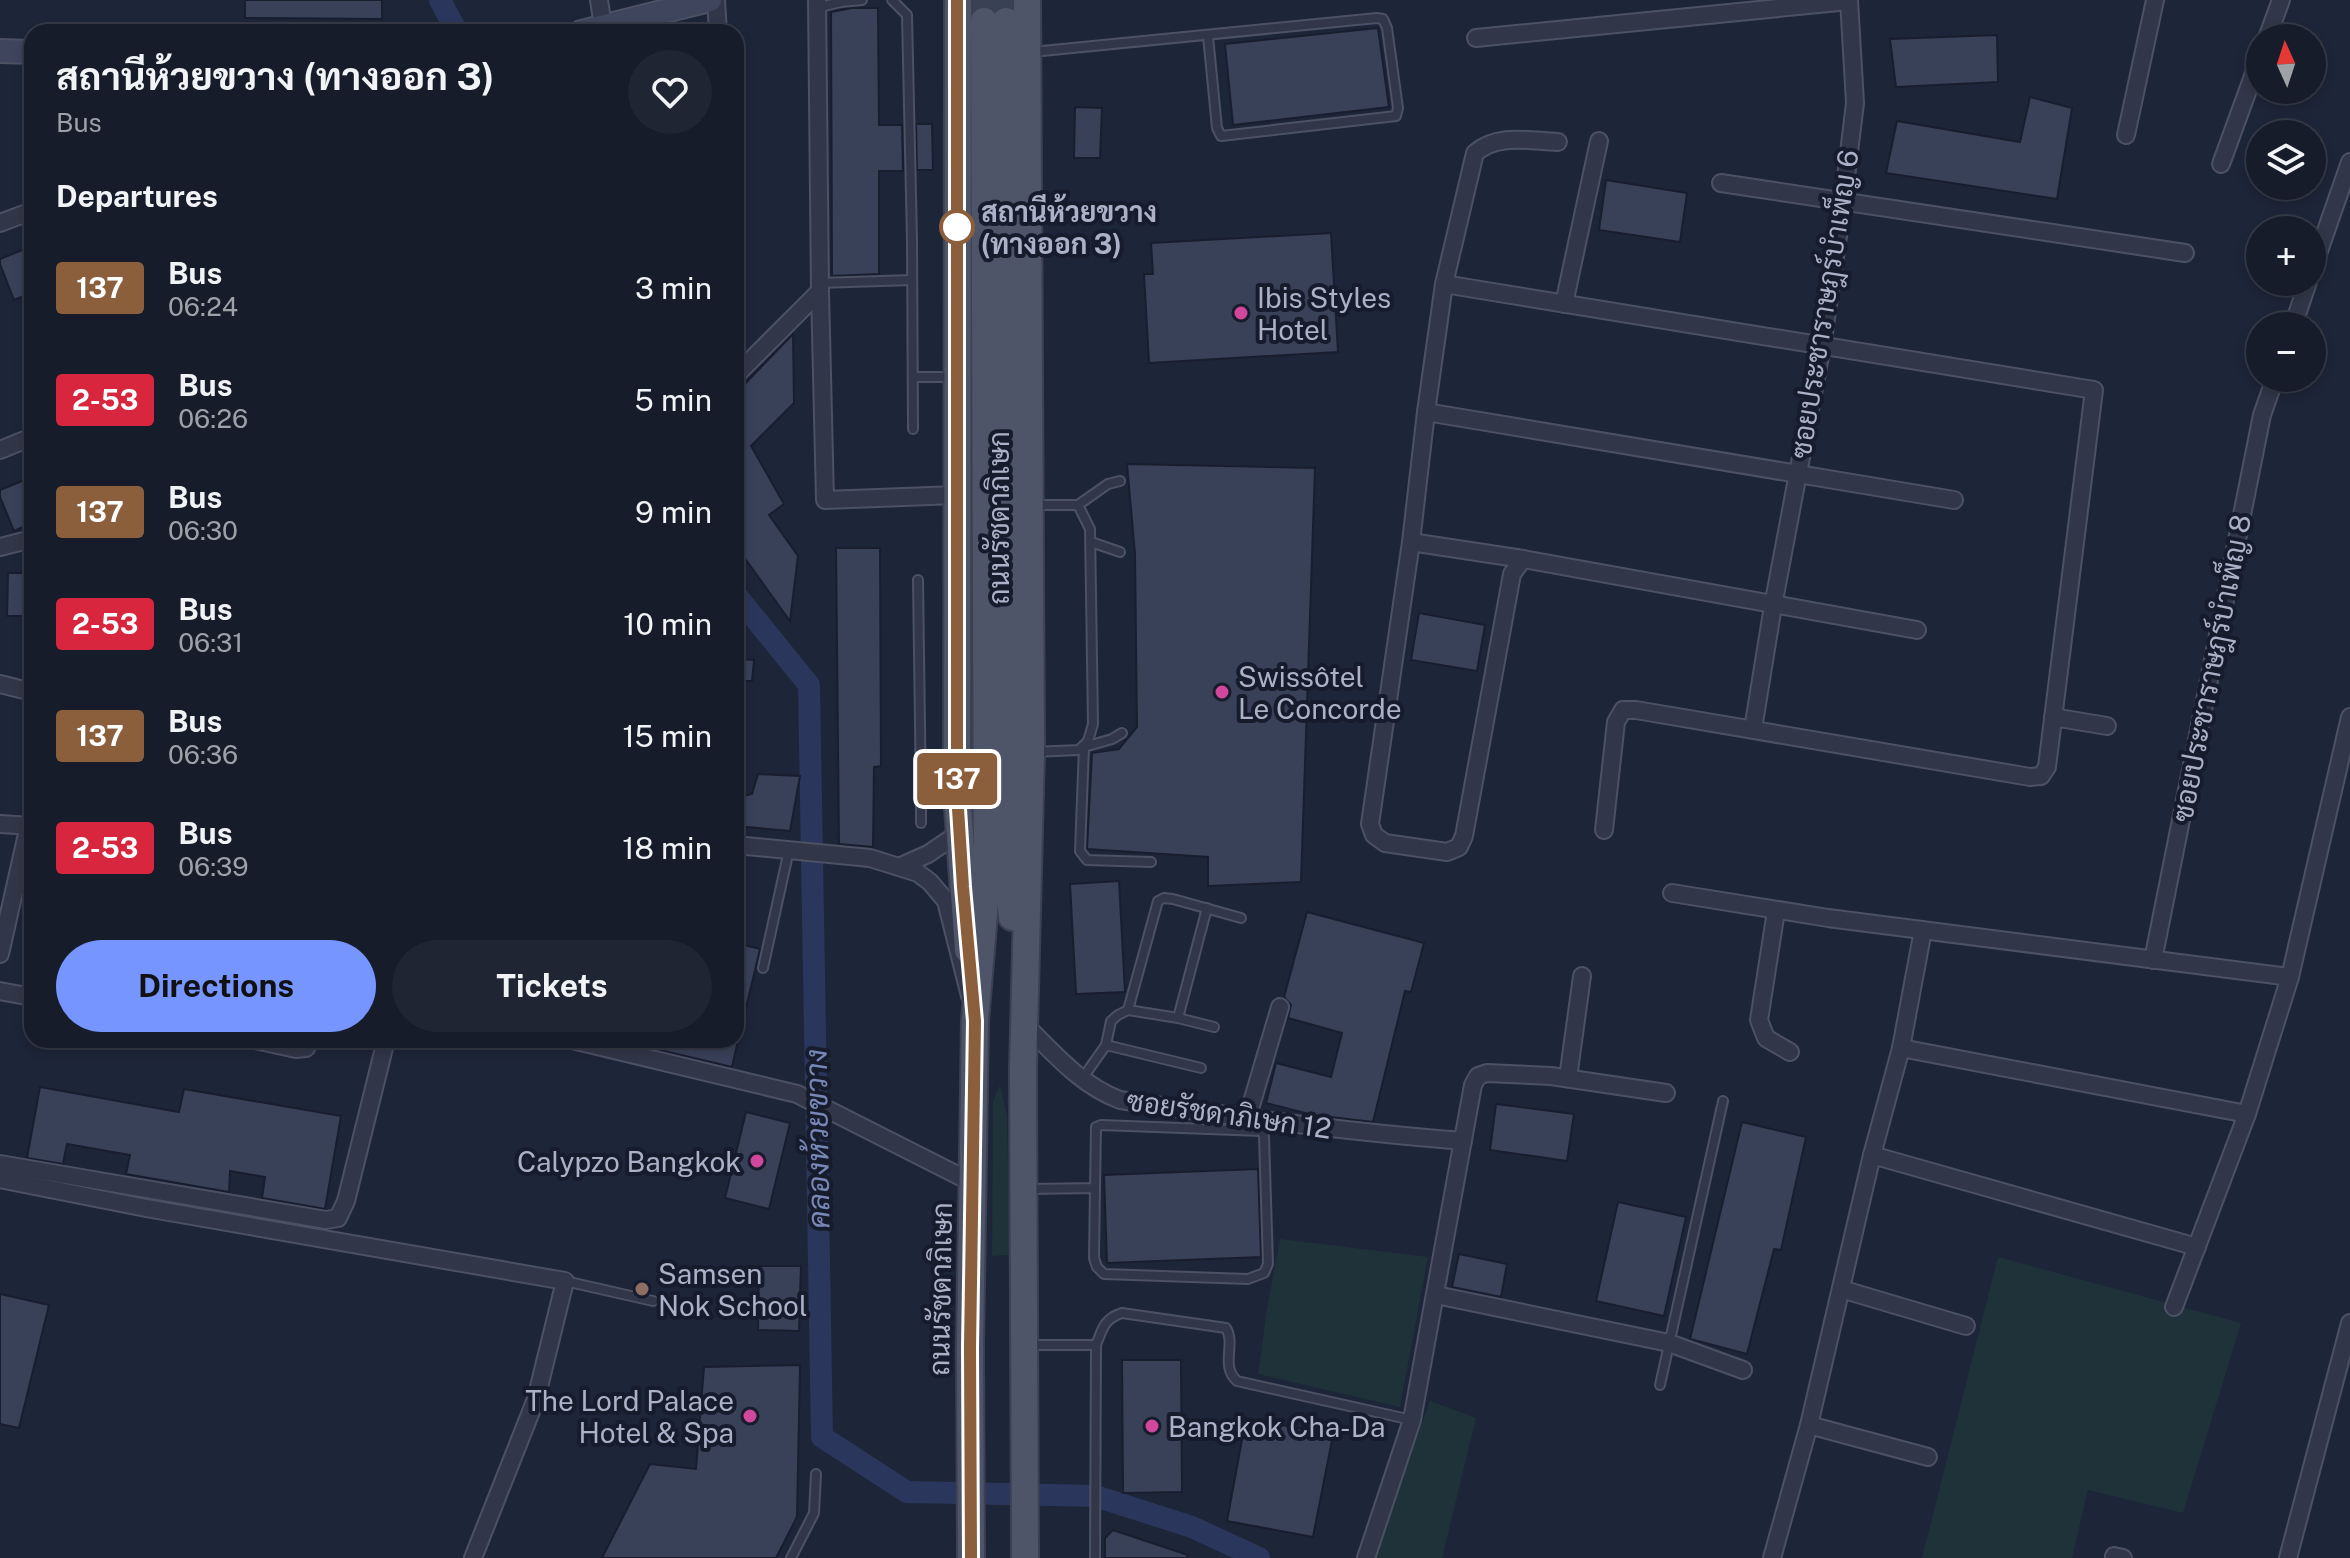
<!DOCTYPE html>
<meta charset="utf-8">
<style>
body{margin:0;font-family:"Public Sans",Sarabun,sans-serif;background:#1f2532;color:#f1f3f6;height:100vh;display:flex;flex-direction:column;font-size:30px;white-space:nowrap}
*{box-sizing:border-box;margin:0}
p{font-size:26px;color:#9ea1a8}
.icon{flex:none;width:44px;height:44px;fill:none;stroke:currentColor;stroke-width:2;stroke-linecap:round;stroke-linejoin:round}
.map{position:relative;flex:1;overflow:hidden}
.details{position:absolute;left:24px;top:24px;width:720px;height:1024px;display:flex;flex-direction:column;background:#161c2a;border-radius:24px;box-shadow:0 4px 12px #0003,0 0 0 2px #353a47}
.details>*{flex:none}
.badge{padding:0 16px;border-radius:6px;font-size:28px;line-height:52px}
.needle{width:52px;rotate:357deg}
.fabs{position:absolute;left:2246px;top:24px;display:grid;gap:16px}
.fabs a{display:grid;place-items:center;width:80px;height:80px;border-radius:50%;background:#161c2a;box-shadow:0 4px 12px #0003,0 0 0 2px #353a47;font-size:40px}
.map>.badge{position:absolute;translate:-50% -50%;box-shadow:0 0 0 4px #fff}
h2{padding:0 32px;font-size:30px;line-height:72px}
.round{display:grid;place-items:center;flex:none;width:84px;height:84px;border-radius:42px;background:#1f2532}
.head{display:flex;align-items:center;justify-content:space-between;height:136px;padding:0 32px}
h1{font-size:38px;font-weight:700;line-height:60px}
.cta{display:flex;gap:16px;margin-top:auto;padding:16px 32px}
.cta a{flex:1;height:92px;border-radius:48px;background:#7695ff;color:#111;font-size:32px;font-weight:700;line-height:92px;text-align:center}
.cta a+a{background:#1f2532;color:#f1f3f6}
ul{padding:0;list-style:none}
li{display:flex;align-items:center;gap:24px;height:112px;padding:0 32px}
li div{flex:1}
li b{display:block;font-size:30px}
li em{font-style:normal}
li .badge{min-width:88px;font-weight:700;text-align:center}
.map>svg:first-child{display:block}
</style>
<div class="map">
<svg width="2350" height="1558" viewBox="0 0 2350 1558">
<rect width="100%" height="100%" fill="#1d2538"/>
<g fill="#1f3239">
<polygon points="1000,1085 1007,1116 1010,1255 992,1256 993,1101"/>
<polygon points="1280,1239 1428,1257 1400,1407 1258,1374 1267,1309"/>
<polygon points="1998,1257 2241,1323 2183,1513 2088,1490 2072,1558 1922,1558"/>
<polygon points="1430,1401 1476,1418 1442,1558 1373,1558"/>
</g>
<g fill="none" stroke-linecap="round" stroke-linejoin="round">
<g stroke="#2a365b" stroke-width="22">
<polyline points="440,0 457,32"/>
<polyline points="736,595 809,685 822,1437 907,1492 1095,1496 1192,1527 1259,1558"/>
</g>
</g>
<g fill="#394159" stroke="#191e2f" stroke-width="2">
<polygon points="245,0 382,0 382,19 245,18"/>
<polygon points="852,8 878,8 879,125 902,125 903,171 879,171 879,274 832,276 831,12"/>
<polygon points="1378,28 1389,107 1233,125 1225,44"/>
<polygon points="1997,35 1998,82 1896,87 1890,39"/>
<polygon points="2030,97 2072,108 2057,199 1886,173 1897,121 2020,142"/>
<polygon points="1075,107 1102,108 1100,158 1074,158"/>
<polygon points="916,124 932,124 933,170 917,170"/>
<polygon points="1606,180 1687,193 1680,242 1599,230"/>
<polygon points="1331,233 1338,352 1149,363 1144,274 1153,274 1151,243"/>
<polygon points="32,246 32,293 14,300 0,264 0,259"/>
<polygon points="793,334 794,403 751,446 784,504 769,515 798,556 790,621 736,546 736,393"/>
<polygon points="1127,464 1315,468 1301,882 1208,886 1208,857 1087,849 1092,753 1119,749 1137,727 1135,554"/>
<polygon points="32,477 32,523 14,531 0,497 0,490"/>
<polygon points="836,548 880,548 881,766 874,767 873,847 839,844"/>
<polygon points="8,573 32,573 32,616 7,616"/>
<polygon points="1419,613 1485,625 1477,671 1411,660"/>
<polygon points="736,659 754,660 752,681 736,681"/>
<polygon points="758,774 800,776 790,831 736,826 739,797 752,794"/>
<polygon points="1119,881 1125,992 1076,994 1070,884"/>
<polygon points="1307,912 1424,943 1411,992 1405,991 1373,1122 1313,1115 1266,1103 1276,1063 1331,1077 1342,1033 1288,1018 1291,1005 1284,997"/>
<polygon points="736,943 760,949 742,1025 736,1024"/>
<polygon points="630,1040 738,1040 732,1067 630,1043"/>
<polygon points="40,1087 179,1112 184,1089 341,1116 325,1209 262,1198 265,1177 230,1171 229,1192 126,1174 130,1155 67,1144 63,1164 27,1158"/>
<polygon points="1496,1104 1574,1114 1567,1161 1490,1150"/>
<polygon points="746,1112 790,1123 769,1209 725,1198"/>
<polygon points="1742,1122 1806,1137 1781,1250 1774,1249 1747,1354 1690,1339"/>
<polygon points="1258,1169 1261,1257 1107,1263 1104,1175"/>
<polygon points="1618,1202 1686,1217 1664,1316 1596,1301"/>
<polygon points="1459,1254 1507,1264 1501,1297 1452,1287"/>
<polygon points="759,1266 801,1266 799,1331 758,1330"/>
<polygon points="0,1294 49,1305 19,1428 0,1424"/>
<polygon points="1122,1360 1181,1360 1182,1492 1123,1493"/>
<polygon points="800,1365 797,1517 776,1558 602,1558 650,1464 696,1469 704,1367"/>
<polygon points="1246,1418 1333,1435 1313,1537 1227,1521"/>
<polygon points="1113,1530 1188,1555 1187,1558 1105,1558 1105,1538"/>
</g>
<g fill="none" stroke-linecap="round" stroke-linejoin="round">
<g stroke="#394154" stroke-width="26" stroke-dasharray="26 13" stroke-linecap="butt">
<polyline points="984,0 984,21"/>
<polyline points="1006,0 1006,21"/>
</g>
<g stroke="#4c5164" stroke-width="12">
<g id="service">
<polyline points="892,0 907,15 912,240 913,429"/>
<polyline points="816,8 841,2 862,0"/>
<polyline points="1032,52 1377,18 1383,19 1387,28 1398,108 1396,116 1221,136 1217,128 1208,36"/>
<polyline points="819,283 912,280"/>
<polyline points="913,377 952,377"/>
<polyline points="1034,505 1078,505 1108,484 1120,481"/>
<polyline points="1091,542 1120,552"/>
<polyline points="918,580 921,798 952,798"/>
<polyline points="1122,733 1112,739 1084,747 1080,851 1087,860 1151,862"/>
<polyline points="1033,752 1079,750 1088,741 1093,724 1090,529 1078,505"/>
<polyline points="921,823 921,798"/>
<polyline points="763,968 789,850"/>
<polyline points="1128,1010 1158,901 1164,898 1173,899 1241,918"/>
<polyline points="1178,1018 1207,908"/>
<polyline points="1106,1045 1111,1021 1118,1015 1128,1010 1178,1018 1214,1027"/>
<polyline points="1082,1079 1106,1045 1201,1068"/>
<polyline points="1028,1189 1095,1188 1094,1258 1097,1267 1104,1274 1248,1279 1264,1273 1268,1264 1264,1136 1262,1131 1101,1125 1096,1127 1095,1188"/>
<polyline points="565,1281 653,1301"/>
<path d="M1029,1345H1096C1103,1328 1104,1319 1122,1313L1226,1328C1236,1344 1220,1366 1237,1381L1412,1420"/>
<polyline points="1660,1385 1723,1101"/>
<polyline points="791,1558 814,1513 816,1474"/>
<polyline points="1095,1558 1096,1345"/>
</g>
</g>
<g stroke="#4c5164" stroke-width="20">
<g id="minor">
<polyline points="599,0 603,27"/>
<polyline points="716,0 718,32"/>
<polyline points="817,0 820,291 825,500 956,495"/>
<polyline points="1476,38 1849,1"/>
<polyline points="2267,38 2281,0"/>
<polyline points="2126,135 2155,0"/>
<polyline points="2221,164 2260,57"/>
<polyline points="1721,183 2185,253"/>
<polyline points="0,223 32,211"/>
<polyline points="2312,271 2350,162"/>
<polyline points="1444,284 2094,390 2047,767 2041,776 2030,777 1636,710 1623,710 1616,722 1604,830"/>
<polyline points="1564,304 1599,141"/>
<polyline points="2293,326 2308,282"/>
<polyline points="736,375 820,291"/>
<polyline points="1426,412 1954,500"/>
<polyline points="0,450 32,437"/>
<polyline points="1411,542 1523,559 1917,630"/>
<polyline points="0,547 32,539"/>
<path d="M1523,559L1512,574L1464,836L1459,847L1447,852L1385,843L1374,835L1370,824L1411,542L1426,412L1444,284L1475,153C1498,133 1529,141 1558,142"/>
<polyline points="0,684 32,692"/>
<polyline points="2053,717 2107,726"/>
<polyline points="1753,729 1773,606 1822,346 1843,202 1855,103 1849,0"/>
<polyline points="0,824 32,826"/>
<polyline points="736,845 870,858 918,873 930,882 946,901 970,996"/>
<polyline points="901,866 928,854 959,833"/>
<polyline points="1672,893 1828,918 2290,977"/>
<polyline points="1776,911 1759,1020 1766,1038 1790,1052"/>
<polyline points="0,954 29,825"/>
<polyline points="2153,960 2262,415 2275,378"/>
<polyline points="0,991 32,997"/>
<path d="M1023,1023C1053,1052 1080,1085 1120,1100C1234,1117 1348,1132 1463,1141"/>
<polyline points="255,1040 296,1049 306,1048 311,1040"/>
<polyline points="572,1040 797,1094 973,1183"/>
<polyline points="1901,1048 2247,1114"/>
<polyline points="1568,1078 1582,976"/>
<polyline points="1247,1119 1280,1007"/>
<polyline points="1872,1155 2197,1247"/>
<polyline points="0,1164 326,1220 338,1218 346,1201 386,1040"/>
<polyline points="0,1179 146,1208 565,1281 536,1399 473,1558"/>
<polyline points="1841,1289 1966,1326"/>
<polyline points="1436,1295 1669,1343 1743,1370"/>
<polyline points="2174,1307 2247,1114 2290,977 2350,717"/>
<polyline points="1809,1425 1928,1457"/>
<polyline points="2114,1556 2123,1558"/>
<polyline points="1366,1558 1412,1420 1473,1085 1478,1076 1487,1073 1551,1076 1666,1093"/>
<polyline points="1772,1558 1809,1425 1872,1155 1901,1048 1923,930"/>
<polyline points="2288,1558 2350,1323"/>
</g>
</g>
<g stroke="#4c5164" stroke-width="26">
<g id="secondary">
<polyline points="581,32 710,0"/>
<polyline points="0,51 32,52"/>
</g>
</g>
<g stroke="#3b4052" stroke-width="30">
<g id="primary">
<polyline points="958,0 957,793 968,950"/>
<polyline points="1006,21 1008,877 1012,917"/>
<polyline points="971,1558 970,1348 975,1021 987,877 984,21"/>
<polyline points="1025,1558 1023,1069 1031,752 1027,0"/>
</g>
</g>
<use href="#service" stroke="#313748" stroke-width="8"/>
<use href="#minor" stroke="#313748" stroke-width="16"/>
<use href="#secondary" stroke="#3f455c" stroke-width="22"/>
<use href="#primary" stroke="#4f5569" stroke-width="26"/>
</g>
<g fill="none" stroke-linecap="round" stroke-linejoin="round">
<g stroke="#fff" stroke-width="18">
<polyline id="line" points="957,0 957,793 963,887 975,1021 970,1348 971,1558"/>
</g>
<use href="#line" stroke="#8b5e3c" stroke-width="12"/>
</g>
<circle fill="#fff" stroke="#8b5e3c" stroke-width="4" cx="957" cy="227" r="16"/>
<g fill="#d1479c" stroke="#171c2d" stroke-width="3">
<circle cx="1241" cy="313" r="8"/>
<circle cx="1222" cy="692" r="8"/>
<circle cx="757" cy="1161" r="8"/>
<circle cx="750" cy="1416" r="8"/>
<circle cx="1152" cy="1426" r="8"/>
</g>
<circle fill="#8d6e63" stroke="#171c2d" stroke-width="3" cx="642" cy="1289" r="8"/>
<g text-anchor="middle" dominant-baseline="central" stroke-width="8" stroke-linejoin="round" paint-order="stroke">
<g font-size="28" font-weight="bold" fill="#abb1c6" stroke="#171c2d" text-anchor="start">
<text x="981" y="211">สถานีห้วยขวาง<tspan x="981" dy="32">(ทางออก 3)</tspan></text>
</g>
<g font-size="28" fill="#abb1c6" stroke="#171c2d" text-anchor="start">
<text x="1257" y="297">Ibis Styles<tspan x="1257" dy="32">Hotel</tspan></text>
<text x="1238" y="676">Swissôtel<tspan x="1238" dy="32">Le Concorde</tspan></text>
<text x="741" y="1161" text-anchor="end">Calypzo Bangkok</text>
<text x="658" y="1273">Samsen<tspan x="658" dy="32">Nok School</tspan></text>
<text x="734" y="1400" text-anchor="end">The Lord Palace<tspan x="734" dy="32">Hotel &amp; Spa</tspan></text>
<text x="1168" y="1426">Bangkok Cha-Da</text>
</g>
<g font-size="28" fill="#abb1c6" stroke="#171c2d">
<text transform="translate(1824 304) rotate(-81)">ซอยประชาราษฎร์บำเพ็ญ 6</text>
<text transform="translate(998 518) rotate(-90)">ถนนรัชดาภิเษก</text>
<text transform="translate(2211 668) rotate(-79)">ซอยประชาราษฎร์บำเพ็ญ 8</text>
<text transform="translate(1229 1114) rotate(8)">ซอยรัชดาภิเษก 12</text>
<text transform="translate(940 1289) rotate(-89)">ถนนรัชดาภิเษก</text>
</g>
<g font-size="30" font-style="italic" fill="#7888b6" stroke="#171c2d">
<text transform="translate(817 1139) rotate(-91)">คลองห้วยขวาง</text>
</g>
</g>
</svg>
<div class="fabs">
<a><svg class="needle" viewBox="-14 -14 28 28"><path d="M0-13l5 13h-10z" fill="#e53935"/><path d="M0 13l5-13h-10z" fill="#9ea1a8"/></svg></a>
<a><svg class="icon" aria-label="layers" viewBox="0 0 24 24"><path d="M12 4l9 5-9 5-9-5zM3 14l9 5 9-5"/></svg></a>
<a>+</a>
<a>−</a>
</div>
<b class="badge" style="left:957px;top:779px;background:#8b5e3c;color:#fff">137</b>
<section class="details">
<div class="head"><div><h1>สถานีห้วยขวาง (ทางออก 3)</h1><p>Bus</p></div><a class="round"><svg class="icon" aria-label="heart" viewBox="0 0 24 24"><path d="M12 20l-8-8c-3-5 5-10 8-4 3-6 11-1 8 4z"/></svg></a></div>
<h2>Departures</h2>
<ul>
<li><span class="badge" style="background:#8b5e3c;color:#fff">137</span><div><b>Bus</b><p>06:24</p></div><em>3 min</em></li>
<li><span class="badge" style="background:#d7263d;color:#fff">2-53</span><div><b>Bus</b><p>06:26</p></div><em>5 min</em></li>
<li><span class="badge" style="background:#8b5e3c;color:#fff">137</span><div><b>Bus</b><p>06:30</p></div><em>9 min</em></li>
<li><span class="badge" style="background:#d7263d;color:#fff">2-53</span><div><b>Bus</b><p>06:31</p></div><em>10 min</em></li>
<li><span class="badge" style="background:#8b5e3c;color:#fff">137</span><div><b>Bus</b><p>06:36</p></div><em>15 min</em></li>
<li><span class="badge" style="background:#d7263d;color:#fff">2-53</span><div><b>Bus</b><p>06:39</p></div><em>18 min</em></li>
</ul>
<div class="cta"><a>Directions</a><a>Tickets</a></div>
</section>
</div>
